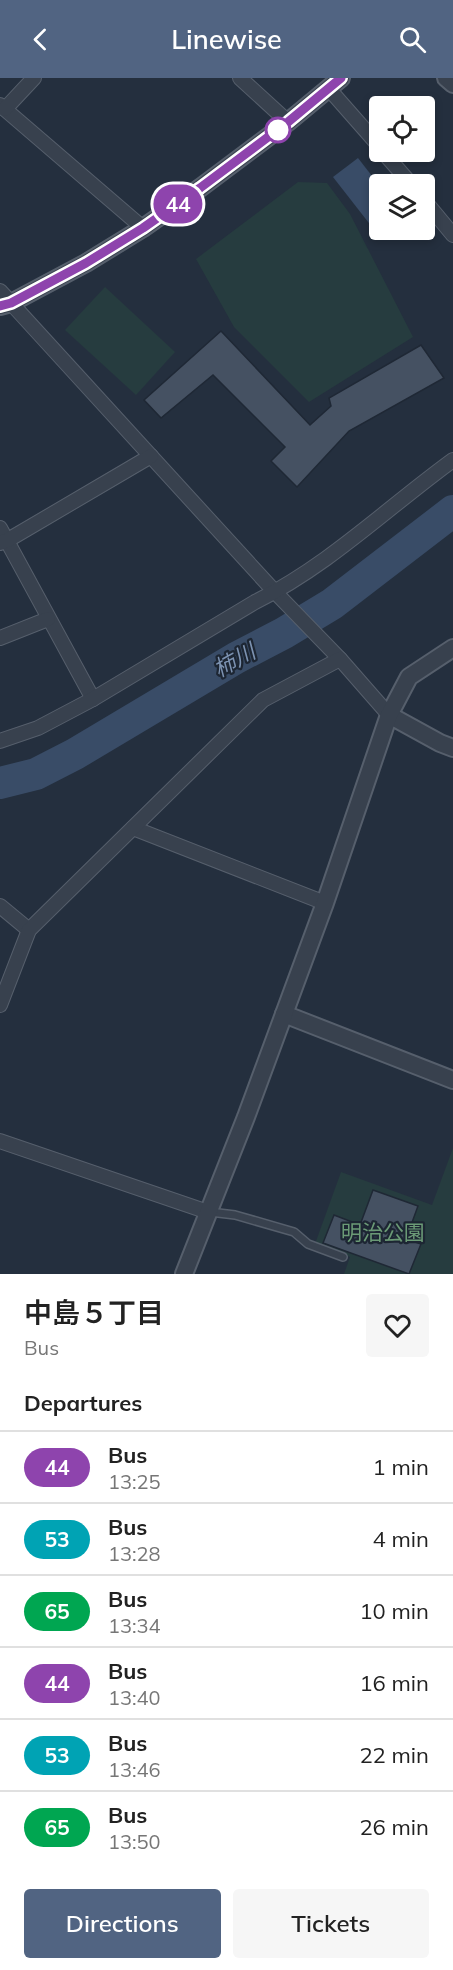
<!DOCTYPE html>
<meta charset="utf-8">
<style>
body{margin:0;font-family:Mulish,"Noto Sans JP",sans-serif;background:#f6f6f6;color:#222;height:100vh;display:flex;flex-direction:column;font-size:22px;white-space:nowrap}
*{box-sizing:border-box;margin:0}
p{font-size:20px;color:#767676}
.icon{flex:none;width:33px;height:33px;fill:none;stroke:currentColor;stroke-width:2;stroke-linecap:round;stroke-linejoin:round}
.map{position:relative;height:1196px;overflow:hidden}
.drawer{display:flex;flex-direction:column;background:#fff;flex:1}
.drawer>*{flex:none}
.badge{padding:0 12px;border-radius:20px;font-size:21px;line-height:39px}
.tools{position:absolute;left:369px;top:18px;display:grid;gap:12px}
.tools a{display:grid;place-items:center;width:66px;height:66px;border-radius:6px;background:#fff;box-shadow:0 3px 9px #0003;font-size:30px}
.map>.badge{position:absolute;translate:-50% -50%;box-shadow:0 0 0 3px #fff}
h2{padding:0 24px;font-size:22px;line-height:54px}
.round{display:grid;place-items:center;flex:none;width:63px;height:63px;border-radius:6px;background:#f6f6f6}
.head{display:flex;align-items:center;justify-content:space-between;height:102px;padding:0 24px}
h1{font-size:28px;font-weight:600;line-height:45px}
.cta{display:flex;gap:12px;margin-top:auto;padding:12px 24px}
.cta a{flex:1;height:69px;border-radius:6px;background:#516482;color:#fff;font-size:24px;font-weight:600;line-height:69px;text-align:center}
.cta a+a{background:#f6f6f6;color:#222}
ul{padding:0;list-style:none}
li{display:flex;align-items:center;gap:18px;height:72px;padding:0 24px;border-top:2px solid #e0e0e0}
li div{flex:1}
li b{display:block;font-size:22px}
li em{font-style:normal}
li .badge{min-width:66px;font-weight:700;text-align:center}
header{display:flex;justify-content:space-between;align-items:center;height:78px;padding:0 24px;background:#516482;color:#fff;font-size:27px;font-weight:600}
.map>svg:first-child{display:block}
</style>
<header><svg class="icon" aria-label="back" viewBox="0 0 24 24"><path d="M15 5l-7 7 7 7"/></svg>Linewise<svg class="icon" aria-label="search" viewBox="0 0 24 24"><circle cx="10" cy="10" r="6"/><path d="M15 15l6 6"/></svg></header>
<div class="map">
<svg width="453" height="1196" viewBox="0 0 453 1196">
<rect width="100%" height="100%" fill="#242f3e"/>
<g fill="#263c3f">
<polygon points="298,104 327,105 350,136 413,259 309,324 234,249 196,181"/>
<polygon points="105,209 175,274 136,317 65,252"/>
<polygon points="453,1070 453,1196 344,1196 350,1179 315,1166 341,1094 432,1127"/>
</g>
<polygon fill="#394c67" points="358,80 379,107 379,143 372,149 333,99"/>
<g fill="none" stroke-linecap="round" stroke-linejoin="round">
<polyline stroke="#394c67" stroke-width="32" points="0,705 36,696 75,676 236,580 284,555 332,526 453,433"/>
</g>
<g fill="#455162" stroke="#1f2835" stroke-width="1.5">
<polygon points="221,253 310,347 331,328 329,320 421,267 444,300 349,353 297,409 271,383 285,369 213,297 161,340 144,322"/>
<polygon points="373,1112 418,1128 406,1161 421,1166 409,1196 323,1165 334,1137 360,1147"/>
</g>
<g fill="none" stroke-linecap="round" stroke-linejoin="round">
<g stroke="#565f6c" stroke-width="10">
<polyline id="service" points="210,1134 235,1137 294,1154 308,1166 343,1179"/>
</g>
<g stroke="#565f6c" stroke-width="16">
<g id="minor">
<polyline points="240,0 288,44"/>
<polyline points="329,11 380,69"/>
<polyline points="0,27 143,150"/>
<polyline points="5,31 34,0"/>
<polyline points="383,74 411,106"/>
<polyline points="424,122 453,157"/>
<polyline points="0,213 275,514 340,581"/>
<polyline points="0,450 93,621"/>
<polyline points="0,465 8,462 151,378"/>
<polyline points="0,560 48,541"/>
<path d="M0,663L38,650L93,621L255,524C328,488 387,430 453,382"/>
<polyline points="133,750 325,825"/>
<polyline points="0,828 29,852"/>
<polyline points="0,927 29,852 263,622 340,581 389,637"/>
<polyline points="0,1063 208,1134"/>
</g>
</g>
<g stroke="#565f6c" stroke-width="20">
<g id="tertiary">
<polyline points="446,0 453,6"/>
<polyline points="0,228 11,225 86,185 143,150 200,110 288,44 341,0"/>
<polyline points="389,637 440,665 453,670"/>
<polyline points="284,936 453,1002"/>
<polyline points="184,1196 246,1039 325,825 389,637 409,599 453,570"/>
</g>
</g>
<use href="#service" stroke="#38414e" stroke-width="7"/>
<use href="#minor" stroke="#38414e" stroke-width="14"/>
<use href="#tertiary" stroke="#38414e" stroke-width="16"/>
</g>
<g fill="none" stroke-linecap="round" stroke-linejoin="round">
<g stroke="#fff" stroke-width="14">
<polyline id="line" points="0,228 11,225 86,185 143,150 200,110 288,44 341,0"/>
</g>
<use href="#line" stroke="#8e44ad" stroke-width="9"/>
</g>
<circle fill="#fff" stroke="#8e44ad" stroke-width="3" cx="278" cy="52" r="12"/>
<g text-anchor="middle" dominant-baseline="central" stroke-width="4.5" stroke-linejoin="round" paint-order="stroke">
<g font-size="21" fill="#6b9a76" stroke="#1d2633">
<text x="383" y="1154">明治公園</text>
</g>
<g font-size="22" font-style="italic" fill="#7c92b1" stroke="#1d2633">
<text transform="translate(234 582) rotate(-29)">柿川</text>
</g>
</g>
</svg>
<div class="tools">
<a><svg class="icon" aria-label="locate" viewBox="0 0 24 24"><circle cx="12" cy="12" r="6"/><path d="M12 2v4M12 18v4M2 12h4M18 12h4"/></svg></a>
<a><svg class="icon" aria-label="layers" viewBox="0 0 24 24"><path d="M12 4l9 5-9 5-9-5zM3 14l9 5 9-5"/></svg></a>
</div>
<b class="badge" style="left:178px;top:126px;background:#8e44ad;color:#fff">44</b>
</div>
<section class="drawer">
<div class="head"><div><h1>中島５丁目</h1><p>Bus</p></div><a class="round"><svg class="icon" aria-label="heart" viewBox="0 0 24 24"><path d="M12 20l-8-8c-3-5 5-10 8-4 3-6 11-1 8 4z"/></svg></a></div>
<h2>Departures</h2>
<ul>
<li><span class="badge" style="background:#8e44ad;color:#fff">44</span><div><b>Bus</b><p>13:25</p></div><em>1 min</em></li>
<li><span class="badge" style="background:#00a3b4;color:#fff">53</span><div><b>Bus</b><p>13:28</p></div><em>4 min</em></li>
<li><span class="badge" style="background:#00a651;color:#fff">65</span><div><b>Bus</b><p>13:34</p></div><em>10 min</em></li>
<li><span class="badge" style="background:#8e44ad;color:#fff">44</span><div><b>Bus</b><p>13:40</p></div><em>16 min</em></li>
<li><span class="badge" style="background:#00a3b4;color:#fff">53</span><div><b>Bus</b><p>13:46</p></div><em>22 min</em></li>
<li><span class="badge" style="background:#00a651;color:#fff">65</span><div><b>Bus</b><p>13:50</p></div><em>26 min</em></li>
</ul>
<div class="cta"><a>Directions</a><a>Tickets</a></div>
</section>
